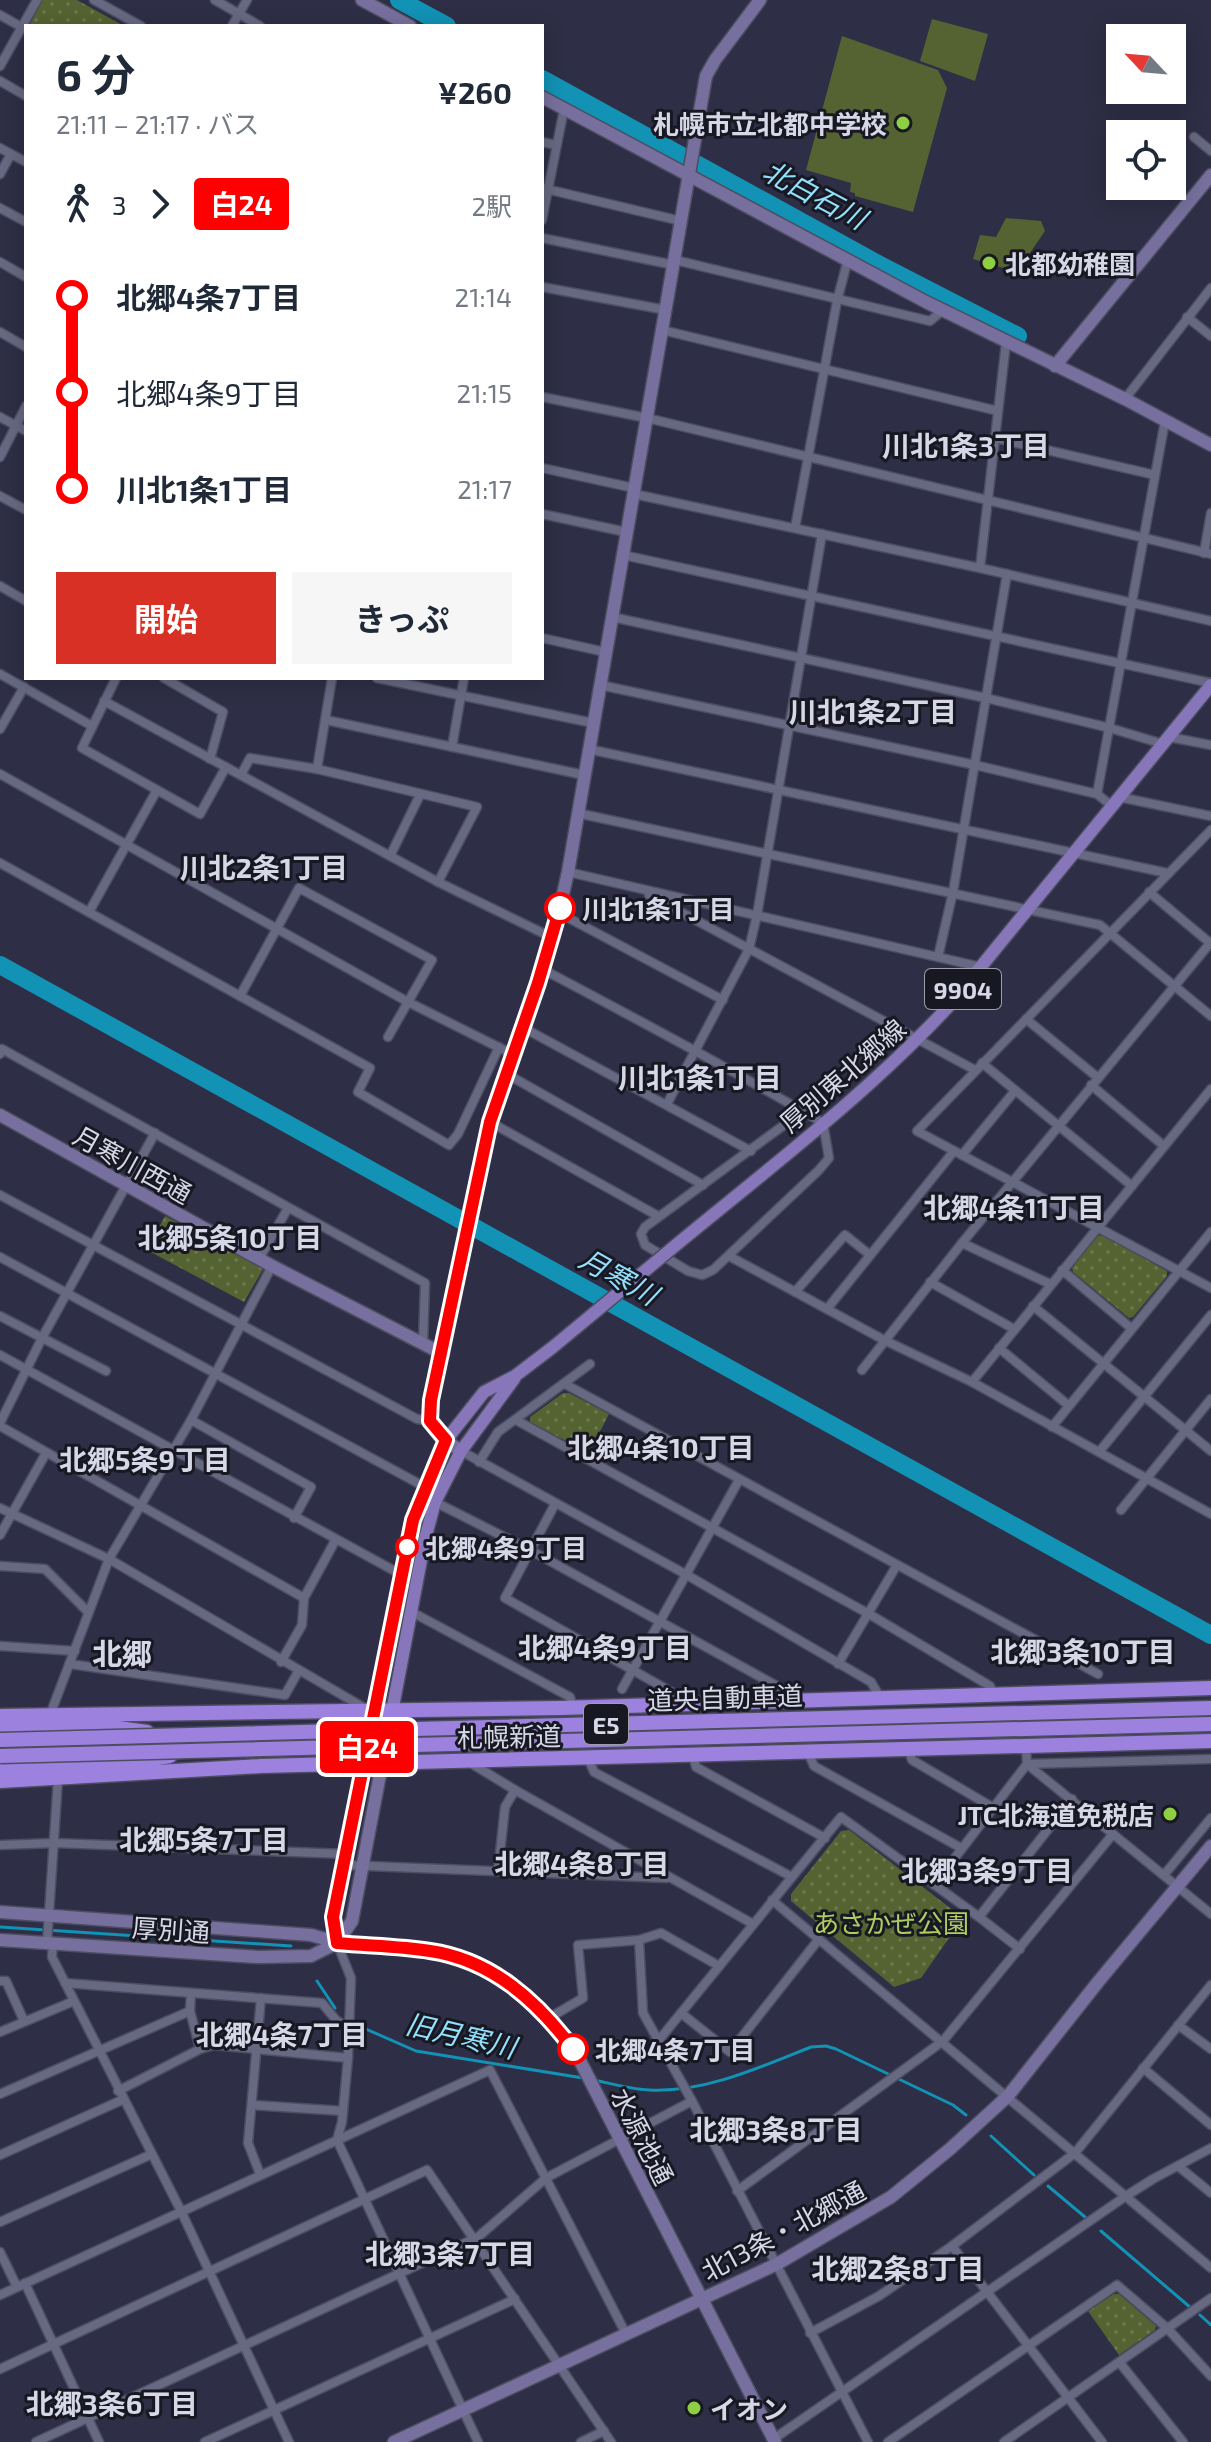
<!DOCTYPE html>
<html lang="ja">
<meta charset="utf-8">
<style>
body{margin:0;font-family:"Exo 2","Noto Sans JP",sans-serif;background:#f6f6f7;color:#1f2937;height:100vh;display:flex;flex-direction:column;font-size:30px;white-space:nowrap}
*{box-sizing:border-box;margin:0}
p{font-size:26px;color:#747a83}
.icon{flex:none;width:44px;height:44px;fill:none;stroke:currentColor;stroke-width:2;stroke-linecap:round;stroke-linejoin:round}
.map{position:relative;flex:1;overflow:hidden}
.details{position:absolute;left:24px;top:24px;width:520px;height:656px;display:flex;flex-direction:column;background:#fff;border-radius:0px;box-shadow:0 4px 20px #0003}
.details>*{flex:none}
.badge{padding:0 16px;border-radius:6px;font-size:28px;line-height:52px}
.needle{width:52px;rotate:296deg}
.controls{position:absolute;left:1106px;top:24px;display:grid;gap:16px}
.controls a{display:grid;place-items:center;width:80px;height:80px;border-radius:0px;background:#fff;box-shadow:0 4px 20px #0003;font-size:40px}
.map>.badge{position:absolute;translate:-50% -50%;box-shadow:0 0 0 4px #fff}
.legs{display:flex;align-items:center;gap:12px;height:88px;padding:0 32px;font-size:26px}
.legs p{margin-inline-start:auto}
.overview{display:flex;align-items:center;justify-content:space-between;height:136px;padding:0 32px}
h1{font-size:44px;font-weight:700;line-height:60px}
.button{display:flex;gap:16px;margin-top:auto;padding:16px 32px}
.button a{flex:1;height:92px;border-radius:0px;background:#d93025;color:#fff;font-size:32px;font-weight:700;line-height:92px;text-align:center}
.button a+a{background:#f6f6f7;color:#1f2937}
ul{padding:0 32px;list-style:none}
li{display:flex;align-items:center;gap:28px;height:96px;font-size:30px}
li i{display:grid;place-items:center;width:12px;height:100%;margin:0 10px;background:currentColor}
li i::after{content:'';width:20px;height:20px;margin:-10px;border:6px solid;border-radius:50%;background:#fff}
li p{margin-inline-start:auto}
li:first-child i{background:linear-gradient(#0000 50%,currentColor 0)}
li:last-child i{background:linear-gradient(currentColor 50%,#0000 0)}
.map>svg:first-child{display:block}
</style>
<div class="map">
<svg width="1211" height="2442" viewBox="0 0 1211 2442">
<defs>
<pattern id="park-dots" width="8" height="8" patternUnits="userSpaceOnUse" patternTransform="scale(2)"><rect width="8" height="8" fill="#546331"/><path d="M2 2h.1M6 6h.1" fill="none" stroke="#6c794f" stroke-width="1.8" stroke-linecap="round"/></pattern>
</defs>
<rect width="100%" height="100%" fill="#2e2f46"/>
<g fill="#546331">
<polygon points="932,19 988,34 975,81 920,61"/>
<polygon points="842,36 938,70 947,88 913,212 855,196 855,193 850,192 851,183 806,170"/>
<polygon points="1006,218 1041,221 1045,231 1017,272 973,259 980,235 996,237"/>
</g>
<g fill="url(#park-dots)">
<polygon points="42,0 77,0 124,26 29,26"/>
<polygon points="165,1216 263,1269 244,1302 147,1250"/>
<polygon points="1102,1235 1167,1271 1167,1276 1133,1317 1129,1318 1073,1272 1072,1267 1098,1236"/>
<polygon points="563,1393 569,1393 609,1414 589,1453 530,1422 530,1417"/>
<polygon points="849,1830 963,1918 921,1978 894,1987 791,1901 791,1894 841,1831"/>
<polygon points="1114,2294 1119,2294 1156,2326 1155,2330 1119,2355 1088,2311"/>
</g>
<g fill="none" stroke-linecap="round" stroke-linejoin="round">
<g stroke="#1292b5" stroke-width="3">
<polyline points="0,1927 291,1946"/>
<polyline points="317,1981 335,2008"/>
<polyline points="359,2026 416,2051 583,2078"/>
<path d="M594,2080C612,2084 630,2089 649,2090C704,2093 761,2067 811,2047L826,2046L836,2049L953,2105L966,2115"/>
<polyline points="991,2136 1034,2175"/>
<polyline points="1048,2186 1085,2217"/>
<polyline points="1101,2231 1191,2308"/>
<polyline points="1200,2315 1211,2325"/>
</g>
<g stroke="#1292b5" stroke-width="18">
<polyline points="399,0 447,26"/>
<polyline points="542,79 878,264 1018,336"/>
<polyline points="0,965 1211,1635"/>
</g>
<g stroke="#4c4d60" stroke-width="11">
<g id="street">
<polyline points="94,0 141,26"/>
<polyline points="215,0 260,26"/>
<polyline points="0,15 25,29"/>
<polyline points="232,26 247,0"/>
<polyline points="0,66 37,0"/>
<polyline points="0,81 26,96"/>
<polyline points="1194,137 1211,151"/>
<polyline points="542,142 556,145"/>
<polyline points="0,148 26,162"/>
<polyline points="0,174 11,154"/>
<polyline points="542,188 681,221"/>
<polyline points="0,208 26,222"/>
<polyline points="542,220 564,109"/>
<polyline points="542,238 674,265"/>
<polyline points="675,260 930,321 943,310"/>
<polyline points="0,262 26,277"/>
<polyline points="542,287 666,310"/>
<polyline points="1187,317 1211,336"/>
<polyline points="662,330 998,411"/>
<polyline points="0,332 26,347"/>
<polyline points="542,397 647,418 1211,554"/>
<polyline points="1125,399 1211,288"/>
<polyline points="0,417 26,431"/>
<polyline points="995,438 1155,475"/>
<polyline points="0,457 26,406"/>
<polyline points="542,468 634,488"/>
<polyline points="634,494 980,568 1211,621"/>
<polyline points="0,496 26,510"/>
<polyline points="542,514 626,532"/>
<polyline points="795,528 837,301 848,259"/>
<polyline points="1204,553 1211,513"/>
<polyline points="623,555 1211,683"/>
<polyline points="980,568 1006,343"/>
<polyline points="0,586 26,601"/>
<polyline points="612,617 986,698 1110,728 1163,744"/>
<polyline points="542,638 605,652"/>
<polyline points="0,674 92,726"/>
<polyline points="116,678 82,748 200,814 226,767"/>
<polyline points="164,678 223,712 210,759"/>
<polyline points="377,678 593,723"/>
<polyline points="600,685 975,765 1097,794"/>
<polyline points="104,701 438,882 553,938"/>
<polyline points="326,720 584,775"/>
<polyline points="0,729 24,687"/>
<polyline points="1169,737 1211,745"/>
<polyline points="452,747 464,678"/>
<polyline points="588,749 1167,873"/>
<polyline points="317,769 332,678"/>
<polyline points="0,774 408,1002 512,1054"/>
<polyline points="241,775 250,758 317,769 477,807 438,882"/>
<polyline points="1119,797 1211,816"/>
<polyline points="1112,806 1097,794 1165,421"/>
<polyline points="577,813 1100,925 1211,1016"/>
<polyline points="1211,830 917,1131 1211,1288"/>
<polyline points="390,856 420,795"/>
<polyline points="0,863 370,1068 358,1092 449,1145 458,1134 499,1047"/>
<polyline points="568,872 981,967"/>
<polyline points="1149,892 1210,943"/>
<polyline points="649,895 975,1070"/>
<polyline points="89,912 157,790"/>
<polyline points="559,913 723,1000"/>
<polyline points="938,957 953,892 1007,574"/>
<path d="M542,969C637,1019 731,1069 823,1123L829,1158L819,1170L713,1270L702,1275L688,1271L645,1245L641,1234L645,1227L803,1111"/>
<polyline points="240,996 299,888 432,960 388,1037"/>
<polyline points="1026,1019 1097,1077"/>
<polyline points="522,1027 751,1151"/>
<polyline points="0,1054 2,1049 425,1283 423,1343"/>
<polyline points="982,1063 1132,1186"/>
<polyline points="505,1073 703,1185"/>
<polyline points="1091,1085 1164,1146"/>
<polyline points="667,1104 749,949 757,915 822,534"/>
<polyline points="490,1122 658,1216"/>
<polyline points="962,1155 1014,1092"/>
<polyline points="0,1195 417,1419 430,1421"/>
<polyline points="962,1243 1050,1284"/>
<polyline points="729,1256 884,1340 972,1382 1211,1514"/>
<polyline points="0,1257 425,1487"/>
<polyline points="259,1259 288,1208"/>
<polyline points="1062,1270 1131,1328"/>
<polyline points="930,1282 1014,1329"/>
<polyline points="795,1292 845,1235 870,1255"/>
<polyline points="1033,1306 1211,1451"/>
<polyline points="827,1309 954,1151"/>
<polyline points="0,1316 106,1371"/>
<polyline points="999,1348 1068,1405"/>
<polyline points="0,1355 402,1575"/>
<polyline points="862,1370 962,1243 1211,942"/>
<polyline points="972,1382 1211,1089"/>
<polyline points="565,1384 1098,1674"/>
<polyline points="191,1420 311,1487 294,1518"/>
<polyline points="516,1420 869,1614 990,1686 994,1696"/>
<polyline points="0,1423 42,1338 155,1133"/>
<polyline points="0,1426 304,1598"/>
<polyline points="1052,1427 1211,1232"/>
<polyline points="461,1451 687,1575 871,1682 881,1699"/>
<polyline points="1099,1452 1211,1315"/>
<polyline points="479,1462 498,1432 590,1364"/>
<polyline points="435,1502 530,1550 786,1691 789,1702"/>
<polyline points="555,1504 505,1598 675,1694 681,1705"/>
<polyline points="0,1508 109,1559 361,1706"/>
<polyline points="1121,1510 1211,1399"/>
<polyline points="0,1535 46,1453"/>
<polyline points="0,1566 45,1569 88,1612"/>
<polyline points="410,1611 570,1697 573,1708"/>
<polyline points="0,1646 75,1651"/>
<polyline points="281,1662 302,1625 304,1598 335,1541"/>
<polyline points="70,1664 285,1695 298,1672"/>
<polyline points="838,1664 897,1565"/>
<polyline points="622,1689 739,1480"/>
<polyline points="50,1715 109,1559 191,1420 272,1266"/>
<polyline points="1026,1746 1027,1764 1211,1759"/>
<polyline points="908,1748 912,1760 992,1807"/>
<polyline points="808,1752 814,1766 961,1848"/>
<polyline points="693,1755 696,1767 825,1838"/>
<polyline points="588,1758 594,1772 792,1877"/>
<polyline points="469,1762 515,1790 753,1924"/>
<polyline points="0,1845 54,1843 346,1854"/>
<polyline points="344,1865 667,1878"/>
<polyline points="498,1871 505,1807 515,1790"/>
<polyline points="1164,1875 1211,1818"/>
<polyline points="934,1885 1027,1764 1211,1914"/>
<polyline points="772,1900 1211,2268"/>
<polyline points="639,1940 643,2013 692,2101 868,2442"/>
<polyline points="47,1943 58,1779"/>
<polyline points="53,1943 52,1957 181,2211 289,2442"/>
<polyline points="337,1943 351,1978 348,2058 342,2122 337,2140 478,2442"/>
<polyline points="1020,1949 979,1917 1072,1799"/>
<polyline points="0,1981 6,1981 24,2021"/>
<polyline points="65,1983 322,2003 336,2020 350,2029"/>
<polyline points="191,1993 190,2011 200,2049"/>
<polyline points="681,2013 730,2052 819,1939"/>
<polyline points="549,2018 583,1998 578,1945 639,1940 661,1933 719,1966"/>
<polyline points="1178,2025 1211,2049"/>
<polyline points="0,2032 74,2001"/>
<polyline points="659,2040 841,1817 979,1917"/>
<polyline points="1143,2068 1211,2125"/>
<polyline points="118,2091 200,2049 214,2045 348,2058"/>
<polyline points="0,2094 190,2011"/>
<polyline points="252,2105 343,2111"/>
<polyline points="0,2155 122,2100"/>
<polyline points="1178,2166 1211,2193"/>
<polyline points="260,2174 248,2143 261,1998"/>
<polyline points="737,2191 943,2041 1113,1834"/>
<polyline points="0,2222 152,2154"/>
<polyline points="952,2246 1102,2442"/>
<polyline points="0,2252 17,2287"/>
<polyline points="25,2283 99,2442"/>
<polyline points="0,2295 490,2070 626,2334"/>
<polyline points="810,2333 879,2296 952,2246 1075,2153 1211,1985"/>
<polyline points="1120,2363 1183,2442"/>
<polyline points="0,2369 427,2170 611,2442"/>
<polyline points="772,2440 1126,2196 1153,2179 1211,2148"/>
<polyline points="36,2442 478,2237 546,2178 692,2101"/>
<polyline points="205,2442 515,2299"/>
<polyline points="581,2442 604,2431"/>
<polyline points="888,2442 1117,2285 1167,2328 1211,2376"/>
<polyline points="1004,2442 1211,2298"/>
</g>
</g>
<g stroke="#4c4d60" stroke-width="15">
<g id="secondary">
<polyline points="362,0 410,26"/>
<polyline points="542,97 926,302 1125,399 1211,445"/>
<polyline points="1055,366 1211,175"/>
<polyline points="0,1115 272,1266 443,1354"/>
<path d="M461,1451C436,1434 429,1432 431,1400L490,1122L553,938L568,872L706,76L715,60L760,0"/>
<path d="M0,1912L311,1935C349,1947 387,1946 427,1951C491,1957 538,2003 575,2051L775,2442"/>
<polyline points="0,1940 258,1957 311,1956 337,1943 352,1921 382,1764"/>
<polyline points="337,1943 333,1917 364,1764"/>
<polyline points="394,2442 777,2264 891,2197 950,2149 1008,2096 1098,1982 1211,1846"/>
</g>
</g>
<g stroke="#4c4d60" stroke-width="15">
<g id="primary">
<path d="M670,1250C764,1172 864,1097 948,1007L1211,685"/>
<polyline points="368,1738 413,1520 436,1460 446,1440 484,1392 515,1376 553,1347"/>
<polyline points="382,1764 425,1539 435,1502 461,1451 514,1379"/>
</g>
</g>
<g stroke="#4c4d60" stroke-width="17">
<g id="highway">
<polyline points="0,1716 560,1708 1211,1688"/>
<polyline points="0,1726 111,1727 147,1732"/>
<polyline points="0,1770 126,1763 170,1756"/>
<polyline points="0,1781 261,1766 1211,1741"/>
</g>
</g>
<use href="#street" stroke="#676983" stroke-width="8"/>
<use href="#secondary" stroke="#77709e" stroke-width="12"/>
<use href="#primary" stroke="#8777ba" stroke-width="12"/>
<use href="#highway" stroke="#9d81de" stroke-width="14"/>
<g stroke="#4c4d60" stroke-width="15" stroke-linecap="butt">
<polyline id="primary-bridge" points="553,1347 670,1250"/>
</g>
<g stroke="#4c4d60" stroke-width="17" stroke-linecap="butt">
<g id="highway-bridge">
<polyline points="0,1740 1211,1708"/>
<polyline points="0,1756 1211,1724"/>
</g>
</g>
<use href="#primary-bridge" stroke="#8777ba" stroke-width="12"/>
<use href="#highway-bridge" stroke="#9d81de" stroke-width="14"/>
</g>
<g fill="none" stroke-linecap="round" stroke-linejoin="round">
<g stroke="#fff" stroke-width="18">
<path id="line-1" d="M560,908L538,983L490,1122L431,1400L430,1421L446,1440L413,1520L333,1917L337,1943C368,1946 399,1946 430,1951C492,1960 537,2001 573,2049"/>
</g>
<use href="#line-1" stroke="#f00" stroke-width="12"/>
</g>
<g fill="#8ece43" stroke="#181823" stroke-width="3">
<circle cx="903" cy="123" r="8"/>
<circle cx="989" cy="263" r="8"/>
<circle cx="1170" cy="1814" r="8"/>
<circle cx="694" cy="2408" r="8"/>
</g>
<g fill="#fff" stroke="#f00" stroke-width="4">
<circle cx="560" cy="908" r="14"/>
<circle cx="407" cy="1547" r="10"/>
<circle cx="573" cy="2049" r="14"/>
</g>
<g text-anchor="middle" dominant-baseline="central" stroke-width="6" stroke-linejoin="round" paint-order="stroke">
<g fill="#181823" stroke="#9d9eac" stroke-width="2">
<rect x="925" y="969" width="76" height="40" rx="6"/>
<rect x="584" y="1704" width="44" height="40" rx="6"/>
</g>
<g font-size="24" font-weight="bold" fill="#d6d8e7">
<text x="963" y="989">9904</text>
<text x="606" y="1724">E5</text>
</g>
<g font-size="26" font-weight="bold" fill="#d6d8e7" stroke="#181823" text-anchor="end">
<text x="887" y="123">札幌市立北都中学校</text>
<text x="1005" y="263" text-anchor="start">北都幼稚園</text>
<text x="1154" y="1814">JTC北海道免税店</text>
<text x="710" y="2408" text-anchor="start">イオン</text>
</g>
<g font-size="26" font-weight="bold" fill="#d6d8e7" stroke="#181823" text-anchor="start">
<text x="582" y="908">川北1条1丁目</text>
<text x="425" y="1547">北郷4条9丁目</text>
<text x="595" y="2049">北郷4条7丁目</text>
</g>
<g font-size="26" fill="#d6d8e7" stroke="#181823">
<text transform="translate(842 1075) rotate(-41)">厚別東北郷線</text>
<text transform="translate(133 1164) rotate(29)">月寒川西通</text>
<text transform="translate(725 1697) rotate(-2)">道央自動車道</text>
<text transform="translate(509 1736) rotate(-1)">札幌新道</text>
<text transform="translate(171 1929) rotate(4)">厚別通</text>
<text transform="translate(643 2136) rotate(63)">水源池通</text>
<text transform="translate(783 2230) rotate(-28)">北13条・北郷通</text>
</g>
<g font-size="26" fill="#afce61" stroke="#181823">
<text x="891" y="1922">あさかぜ公園</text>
</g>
<g font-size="28" font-style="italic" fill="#93e0fc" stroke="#181823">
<text transform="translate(815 194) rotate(28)">北白石川</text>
<text transform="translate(619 1276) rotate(29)">月寒川</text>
<text transform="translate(461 2035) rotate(13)">旧月寒川</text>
</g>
<g font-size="28" font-weight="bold" fill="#d6d8e7" stroke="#181823">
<text x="966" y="445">川北1条3丁目</text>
<text x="873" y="711">川北1条2丁目</text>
<text x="264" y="867">川北2条1丁目</text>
<text x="700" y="1077">川北1条1丁目</text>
<text x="1014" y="1207">北郷4条11丁目</text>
<text x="230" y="1237">北郷5条10丁目</text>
<text x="661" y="1447">北郷4条10丁目</text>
<text x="145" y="1459">北郷5条9丁目</text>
<text x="605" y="1647">北郷4条9丁目</text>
<text x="1083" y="1651">北郷3条10丁目</text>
<text x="204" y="1839">北郷5条7丁目</text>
<text x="582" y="1863">北郷4条8丁目</text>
<text x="987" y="1870">北郷3条9丁目</text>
<text x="282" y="2034">北郷4条7丁目</text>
<text x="776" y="2129">北郷3条8丁目</text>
<text x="450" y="2253">北郷3条7丁目</text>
<text x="898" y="2268">北郷2条8丁目</text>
<text x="112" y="2403">北郷3条6丁目</text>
</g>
<g font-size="30" font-weight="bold" fill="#d6d8e7" stroke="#181823">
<text x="122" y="1653">北郷</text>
</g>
</g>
</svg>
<div class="controls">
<a><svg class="needle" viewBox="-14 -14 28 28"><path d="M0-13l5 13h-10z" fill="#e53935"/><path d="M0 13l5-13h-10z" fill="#747a83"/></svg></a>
<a><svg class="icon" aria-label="locate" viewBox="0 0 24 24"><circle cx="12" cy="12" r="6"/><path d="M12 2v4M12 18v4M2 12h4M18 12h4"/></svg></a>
</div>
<b class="badge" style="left:367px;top:1747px;background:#f00;color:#fff">白24</b>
<section class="details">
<div class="overview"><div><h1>6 分</h1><p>21:11 – 21:17 · バス</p></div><b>¥260</b></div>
<div class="legs"><svg class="icon" aria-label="walk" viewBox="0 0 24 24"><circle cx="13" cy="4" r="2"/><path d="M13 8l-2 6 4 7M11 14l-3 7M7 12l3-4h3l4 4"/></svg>3<svg class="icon" aria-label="forward" viewBox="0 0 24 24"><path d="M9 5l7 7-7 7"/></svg><b class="badge" style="background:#f00;color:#fff">白24</b><p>2駅</p></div>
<ul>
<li><i style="color:#f00"></i><b>北郷4条7丁目</b><p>21:14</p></li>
<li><i style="color:#f00"></i><span>北郷4条9丁目</span><p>21:15</p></li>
<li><i style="color:#f00"></i><b>川北1条1丁目</b><p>21:17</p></li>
</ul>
<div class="button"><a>開始</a><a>きっぷ</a></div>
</section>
</div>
